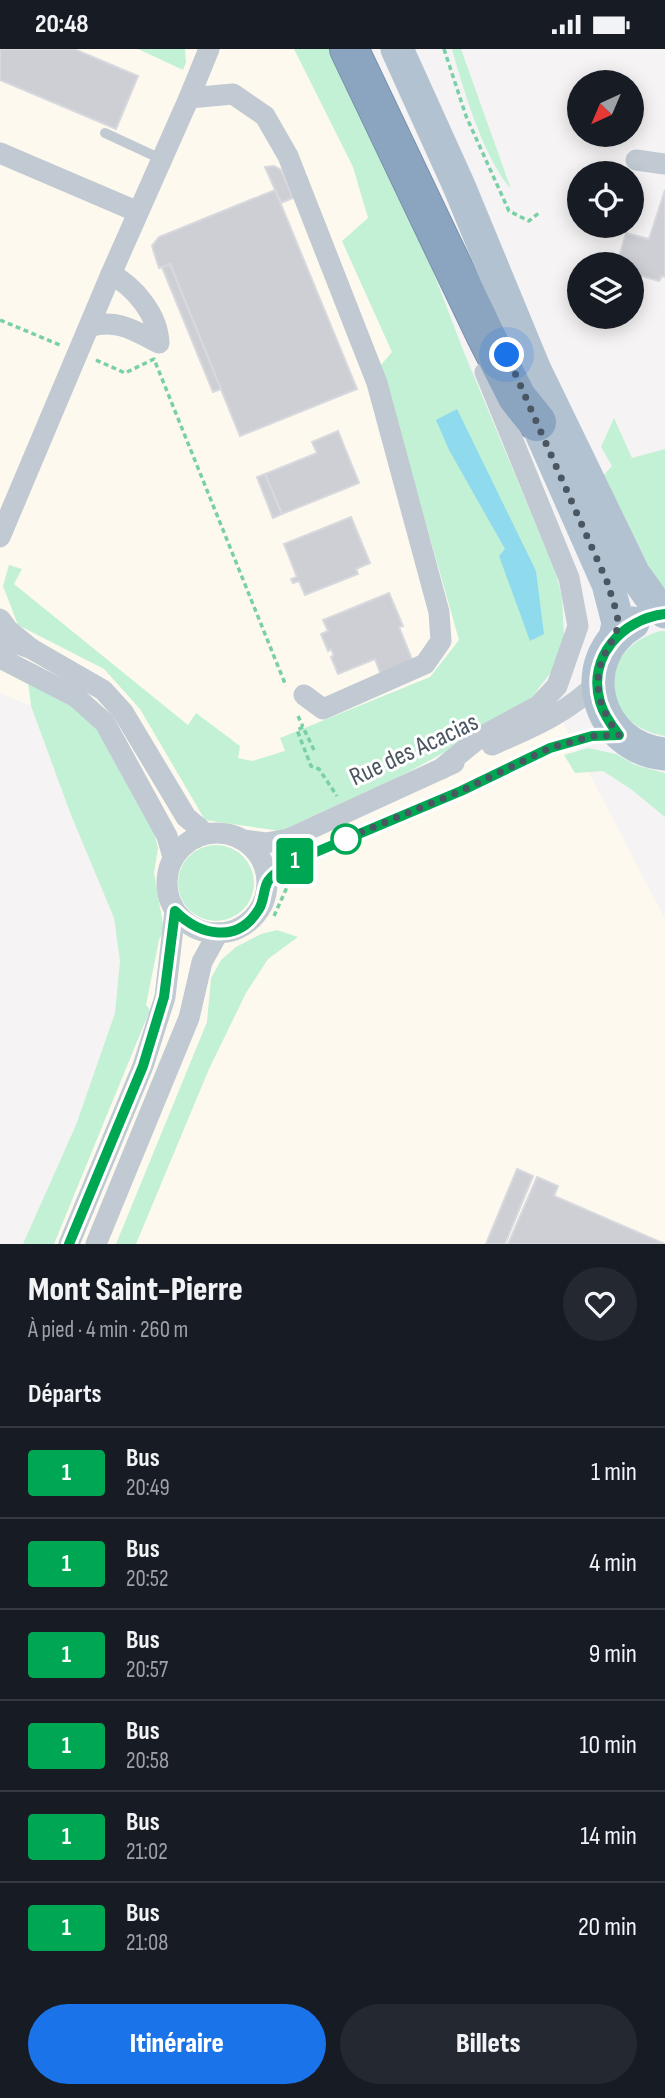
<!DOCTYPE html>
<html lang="fr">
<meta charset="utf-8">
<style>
body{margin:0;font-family:"Sofia Sans Condensed",sans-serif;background:#242831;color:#f1f3f6;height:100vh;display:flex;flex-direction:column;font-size:26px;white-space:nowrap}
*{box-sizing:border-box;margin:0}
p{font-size:23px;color:#9ea1a6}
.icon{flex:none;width:38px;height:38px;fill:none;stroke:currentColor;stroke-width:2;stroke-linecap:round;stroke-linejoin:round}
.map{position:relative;height:1195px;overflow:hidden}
.drawer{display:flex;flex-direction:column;background:#171b24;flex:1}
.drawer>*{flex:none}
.badge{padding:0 14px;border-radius:5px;font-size:24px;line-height:46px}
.needle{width:46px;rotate:224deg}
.buttons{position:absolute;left:567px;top:21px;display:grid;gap:14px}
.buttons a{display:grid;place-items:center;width:77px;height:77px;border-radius:50%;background:#171b24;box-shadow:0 4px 18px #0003;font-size:35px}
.you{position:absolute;width:35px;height:35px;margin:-18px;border:5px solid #fff;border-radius:50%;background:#1a73e8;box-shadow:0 0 0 10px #1a73e833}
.map>.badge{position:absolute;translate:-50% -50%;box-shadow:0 0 0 4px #fff}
h2{padding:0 28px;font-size:26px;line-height:63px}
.round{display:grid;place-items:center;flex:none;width:74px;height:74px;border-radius:37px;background:#242831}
.overview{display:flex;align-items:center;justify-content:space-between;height:119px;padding:0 28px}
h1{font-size:33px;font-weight:800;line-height:52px}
.cta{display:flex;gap:14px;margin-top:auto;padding:14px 28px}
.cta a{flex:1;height:80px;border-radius:42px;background:#1a73e8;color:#fff;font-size:28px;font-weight:800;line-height:80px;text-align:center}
.cta a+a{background:#242831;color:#f1f3f6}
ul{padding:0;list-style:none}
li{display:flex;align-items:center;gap:21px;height:91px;padding:0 28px;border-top:2px solid #363941}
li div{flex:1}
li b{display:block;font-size:26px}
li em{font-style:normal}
li .badge{min-width:77px;font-weight:700;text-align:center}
.status{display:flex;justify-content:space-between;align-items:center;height:49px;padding:0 35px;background:#171b24;direction:ltr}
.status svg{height:19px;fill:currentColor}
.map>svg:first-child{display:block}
</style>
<div class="status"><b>20:48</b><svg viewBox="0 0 49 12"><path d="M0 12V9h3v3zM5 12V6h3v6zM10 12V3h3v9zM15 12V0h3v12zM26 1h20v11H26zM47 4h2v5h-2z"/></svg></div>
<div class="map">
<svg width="665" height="1195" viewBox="0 0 665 1195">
<rect width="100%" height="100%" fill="#f5f3f3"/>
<polygon fill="#fdf9ef" points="0,0 294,0 353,118 369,169 343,193 532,614 665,870 665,1195 23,1195 76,1076 115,964 120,912 114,869 71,766 31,657 0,644"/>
<g fill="#c3f1d5">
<polygon points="138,0 185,0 186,13 183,21"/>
<polygon points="294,0 335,0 377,75 463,301 556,524 562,549 564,587 554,619 533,647 504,671 401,727 280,782 205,771 140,660 104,620 18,576 3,537 9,516 22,520 14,535 188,676 196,664 240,697 238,709 252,712 285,702 280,689 430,628 459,591 381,316 392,303 342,192 368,169 353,118"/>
<path d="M452,0H461L511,140C484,110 463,40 452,0Z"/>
<polygon points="614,369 632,409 665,400 665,539 658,536 604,426 612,417 601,398"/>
<path d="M660,582H665V687C598,676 595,601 660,582Z"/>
<polygon points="28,632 74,658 103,684 153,778 158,799 154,824 164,881 159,891 146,956 150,961 54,1195 23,1195 76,1076 115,964 120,912 114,869 71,766 31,657"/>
<polygon points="588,699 616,705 635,716 665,724 665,768 631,740 603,722 575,724 564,706"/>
<circle cx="216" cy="834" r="38"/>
<polygon points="277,881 298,888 268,910 246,944 209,1020 136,1195 116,1195 207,973 211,929 221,911 236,898 261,885"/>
</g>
<polygon fill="#90daee" points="457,360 536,522 544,585 530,592 499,507 505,500 449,401 436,371"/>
<g fill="#cdcfd5" stroke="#d7d9de" stroke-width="2">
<polygon points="0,0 74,0 138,27 116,80 0,31"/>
<polygon points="274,117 281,121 293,149 281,154 265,118"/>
<polygon points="275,141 357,340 240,387 170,215 159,219 152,197 159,188"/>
<polygon points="665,141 665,228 662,227 659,232 632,224 632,215 617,215 626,184 649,190"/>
<polygon points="170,215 221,340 213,343 162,218"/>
<polygon points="338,382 359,434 282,465 265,425 317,404 312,393"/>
<polygon points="265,425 282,465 273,469 257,428"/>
<polygon points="351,468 370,514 356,520 358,525 305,546 299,532 293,534 291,530 297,528 284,495"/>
<polygon points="389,544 403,577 399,578 413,613 381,626 375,610 338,625 331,608 334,606 331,600 328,602 321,585 328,582 323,571"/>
<polygon points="517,1120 533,1127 505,1195 486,1195"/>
<polygon points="537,1128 558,1137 554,1147 665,1195 508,1195"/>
</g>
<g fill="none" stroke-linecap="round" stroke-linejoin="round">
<g stroke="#7690ad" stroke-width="40">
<polyline id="motorway" points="349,0 485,285 517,348 537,373"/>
</g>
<g stroke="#7ad0a6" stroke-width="3.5" stroke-dasharray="5 3.5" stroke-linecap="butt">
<polyline points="444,0 466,67 509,162 529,172 540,163"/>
<polyline points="0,271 60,296"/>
<polyline points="96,311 125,324 154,310 286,637"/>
<polyline points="298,667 303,678"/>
<polyline points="314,701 303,678 297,681 311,717 319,720 337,747"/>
<polyline points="274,867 287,838 295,830"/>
</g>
<g stroke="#c1cad2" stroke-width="10">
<polyline points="105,84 161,110"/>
<path d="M267,833L281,820L297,811C351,787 405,766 459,743C510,721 556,688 613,686"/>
</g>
<g stroke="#c1cad2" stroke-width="21">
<polyline points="189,49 209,0"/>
<polyline points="0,104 138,163"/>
<polyline points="636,111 665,115"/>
<polyline points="111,225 189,49 233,45 265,67 288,107 377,334 439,563 441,592 425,615 323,660 304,646"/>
<path d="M0,488L111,225C135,238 158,266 159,294C135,282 116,269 89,278"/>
<polyline points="0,570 8,581 30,599 0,589"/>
<polyline points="30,599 103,641 123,663 186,768 205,784"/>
<polyline points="0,609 76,648 105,674 167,787 173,808"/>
<path d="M492,696C531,679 568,664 598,633"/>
<polyline points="441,720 479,689 538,657 557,637 578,577 569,529 485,323"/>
<circle cx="217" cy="834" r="50"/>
<polyline points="243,791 266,794 288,790 454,714"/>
<polyline points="69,1195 143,1017 165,948 175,862"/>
<polyline points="96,1195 189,969 202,913 218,884"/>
</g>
<g stroke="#b3c2d1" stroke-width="33">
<polyline points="397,0 459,137 535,321 634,525 654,553 665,563"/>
<polyline points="526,350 608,535 618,574 615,589"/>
<path d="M633,574C572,611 596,699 665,705"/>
</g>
<use href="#motorway" stroke="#8ba5c1" stroke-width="38"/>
</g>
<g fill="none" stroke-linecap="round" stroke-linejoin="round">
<g stroke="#fff" stroke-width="16">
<path id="line" d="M69,1195L143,1017L164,948L175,862C200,887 238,895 259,860C264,852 263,843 267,834C272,824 287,817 297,811L461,742L550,699L592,687L619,686C611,676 604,666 600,653C587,608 622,570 665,565"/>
</g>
<use href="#line" stroke="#00a753" stroke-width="10"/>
<path stroke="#4a5661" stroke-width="7" stroke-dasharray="0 12.6" d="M346,790L342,791L461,742L550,699L592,687L619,686C602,664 591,637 603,609C608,596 618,587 618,573C617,561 611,547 608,535L507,306"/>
</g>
<circle fill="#fff" stroke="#00a753" stroke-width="3.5" cx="346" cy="790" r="14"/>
<g text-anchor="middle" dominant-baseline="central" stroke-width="6" stroke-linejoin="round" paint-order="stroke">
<g font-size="26" fill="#4a5661" stroke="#fff">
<text transform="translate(414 701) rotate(-25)">Rue des Acacias</text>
</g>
</g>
</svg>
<div class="buttons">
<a><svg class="needle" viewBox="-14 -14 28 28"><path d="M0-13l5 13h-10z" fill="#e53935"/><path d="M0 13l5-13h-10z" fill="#9ea1a6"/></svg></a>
<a><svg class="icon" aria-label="locate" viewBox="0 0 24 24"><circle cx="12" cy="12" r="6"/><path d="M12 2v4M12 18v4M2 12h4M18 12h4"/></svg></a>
<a><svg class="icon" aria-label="layers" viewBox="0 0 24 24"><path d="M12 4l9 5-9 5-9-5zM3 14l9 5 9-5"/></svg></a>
</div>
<div class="you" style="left:507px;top:306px"></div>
<b class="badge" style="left:295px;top:812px;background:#00a753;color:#fff">1</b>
</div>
<section class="drawer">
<div class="overview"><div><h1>Mont Saint-Pierre</h1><p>À pied · 4 min · 260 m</p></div><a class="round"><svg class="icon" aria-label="heart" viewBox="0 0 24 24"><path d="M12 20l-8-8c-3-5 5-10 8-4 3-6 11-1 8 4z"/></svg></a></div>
<h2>Départs</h2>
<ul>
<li><span class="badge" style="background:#00a753;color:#fff">1</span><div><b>Bus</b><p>20:49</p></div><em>1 min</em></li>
<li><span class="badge" style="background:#00a753;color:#fff">1</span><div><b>Bus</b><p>20:52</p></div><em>4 min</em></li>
<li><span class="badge" style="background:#00a753;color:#fff">1</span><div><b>Bus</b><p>20:57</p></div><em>9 min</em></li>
<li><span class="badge" style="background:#00a753;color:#fff">1</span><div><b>Bus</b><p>20:58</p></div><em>10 min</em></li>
<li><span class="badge" style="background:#00a753;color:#fff">1</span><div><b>Bus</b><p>21:02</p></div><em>14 min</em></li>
<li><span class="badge" style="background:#00a753;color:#fff">1</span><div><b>Bus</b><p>21:08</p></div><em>20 min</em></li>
</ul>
<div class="cta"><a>Itinéraire</a><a>Billets</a></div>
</section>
